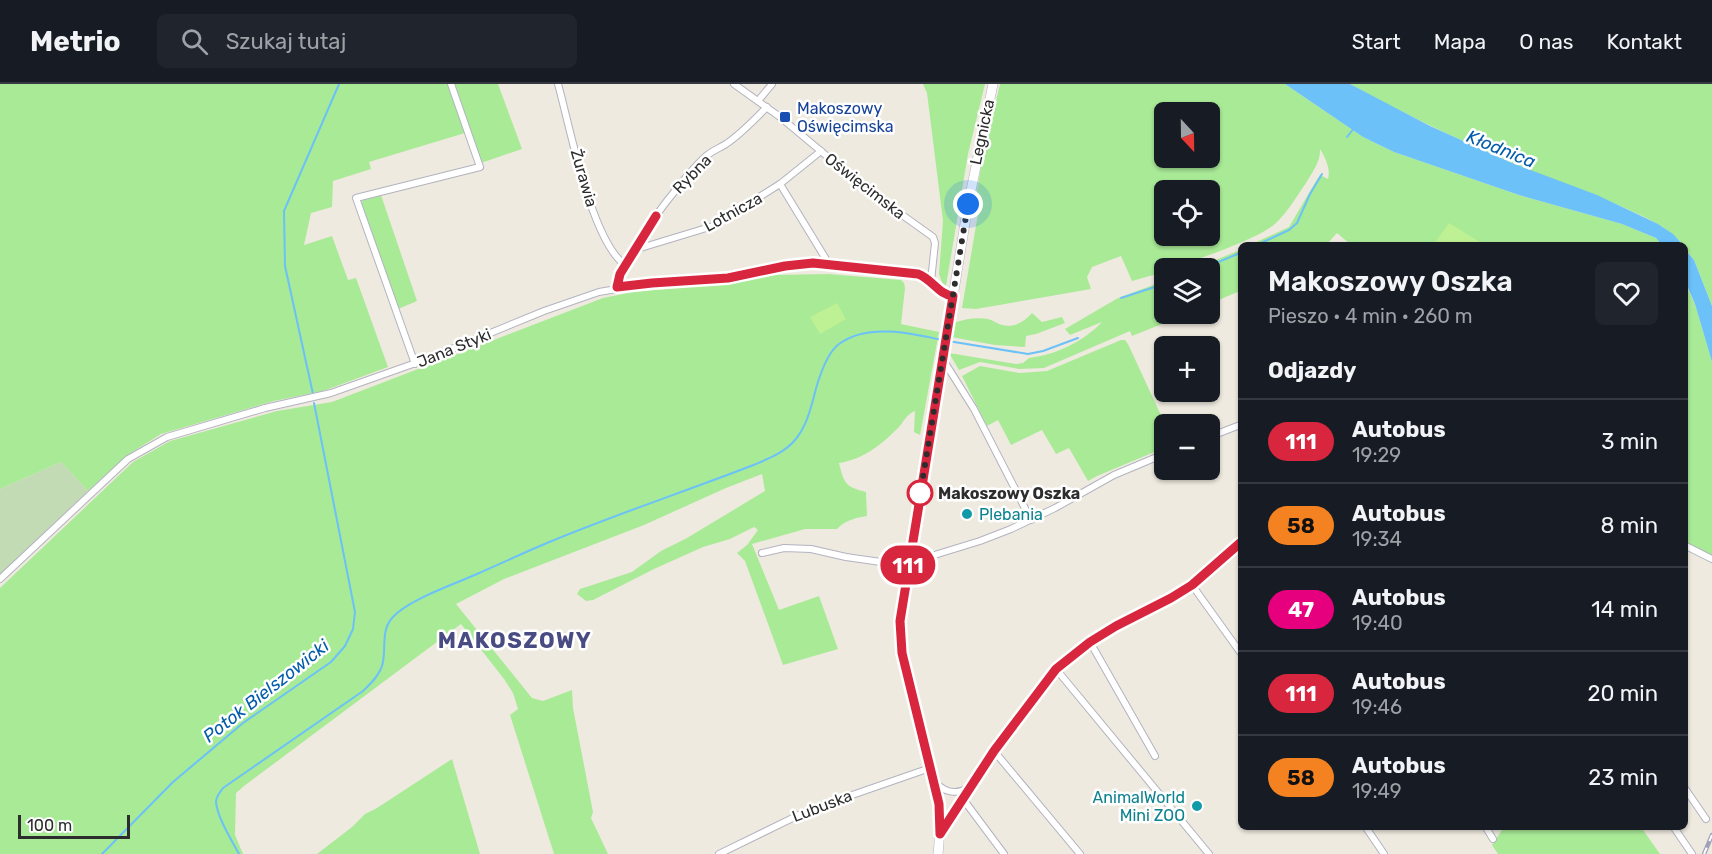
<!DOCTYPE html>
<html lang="pl">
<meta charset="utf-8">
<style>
body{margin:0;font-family:Rubik,sans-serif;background:#20242c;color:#f1f3f6;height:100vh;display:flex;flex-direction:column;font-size:22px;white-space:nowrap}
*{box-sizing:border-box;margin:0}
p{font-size:20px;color:#9ea1a6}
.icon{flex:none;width:33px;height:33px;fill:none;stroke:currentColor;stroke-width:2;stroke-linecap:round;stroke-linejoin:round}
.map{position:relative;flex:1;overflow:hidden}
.sheet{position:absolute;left:1238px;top:158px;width:450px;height:588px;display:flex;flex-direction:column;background:#171b24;border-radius:9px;box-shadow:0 2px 4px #0004}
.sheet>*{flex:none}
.badge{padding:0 12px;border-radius:20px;font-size:21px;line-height:39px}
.needle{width:39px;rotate:158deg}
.buttons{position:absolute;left:1154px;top:18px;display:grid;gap:12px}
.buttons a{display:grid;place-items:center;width:66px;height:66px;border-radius:9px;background:#171b24;box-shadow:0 2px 4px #0004;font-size:30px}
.scale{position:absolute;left:18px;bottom:15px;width:112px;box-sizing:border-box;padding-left:6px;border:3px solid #2d2d2d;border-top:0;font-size:16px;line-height:21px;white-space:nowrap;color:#2d2d2d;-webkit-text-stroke:4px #fff;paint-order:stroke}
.you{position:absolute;width:30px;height:30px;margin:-15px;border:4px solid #fff;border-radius:50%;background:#1a73e8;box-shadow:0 0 0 9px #1a73e833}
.map>.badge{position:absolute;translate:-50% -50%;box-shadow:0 0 0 3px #fff}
h2{padding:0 30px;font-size:22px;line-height:54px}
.round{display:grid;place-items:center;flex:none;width:63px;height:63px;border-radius:9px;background:#20242c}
.headline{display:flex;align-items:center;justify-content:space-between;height:102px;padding:0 30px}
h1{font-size:28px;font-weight:600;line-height:45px}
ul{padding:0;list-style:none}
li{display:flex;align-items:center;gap:18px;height:84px;padding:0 30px;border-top:2px solid #363941}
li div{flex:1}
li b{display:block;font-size:22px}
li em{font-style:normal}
li .badge{min-width:66px;font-weight:700;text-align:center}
header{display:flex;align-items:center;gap:36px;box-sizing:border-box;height:84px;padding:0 30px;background:#171b24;border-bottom:2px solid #363941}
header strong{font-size:28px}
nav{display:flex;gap:33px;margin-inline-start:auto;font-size:21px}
.search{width:420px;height:54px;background:#20242c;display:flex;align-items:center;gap:15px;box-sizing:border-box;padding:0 21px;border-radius:9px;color:#9ea1a6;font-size:22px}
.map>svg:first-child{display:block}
</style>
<header>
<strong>Metrio</strong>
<div class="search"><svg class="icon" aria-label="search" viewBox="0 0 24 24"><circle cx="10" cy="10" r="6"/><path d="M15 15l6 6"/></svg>Szukaj tutaj</div>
<nav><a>Start</a><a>Mapa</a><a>O nas</a><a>Kontakt</a></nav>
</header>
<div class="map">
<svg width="1712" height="770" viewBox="0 0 1712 770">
<rect width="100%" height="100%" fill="#efeadf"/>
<g fill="#a9ea97" fill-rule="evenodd">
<polygon points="0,0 449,0 465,49 369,78 371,85 333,97 332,123 311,129 304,161 332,152 348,196 356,194 388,283 323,307 274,317 161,350 126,372 88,407 61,378 0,405"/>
<polygon points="455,0 498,0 522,65 481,79"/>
<polygon points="923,0 985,0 968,70 946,202 943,201 939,190 943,137 927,9"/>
<path d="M1000,0H1285L1363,53L1394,68L1519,111L1622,140L1656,154L1661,160H1350L1337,149L1327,160H1252L1289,143L1316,97L1320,91L1328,95C1331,85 1325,73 1320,65C1321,77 1312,89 1306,99C1296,113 1288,128 1275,140C1254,157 1200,174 1172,184H1164V188L1132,197L1121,172L1092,183L1087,193L1091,205L976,225L962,224L980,118L975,117L983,72ZM1164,28H1209V74H1164ZM1164,106H1209V152H1164Z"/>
<path d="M1350,0H1712V222L1694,176L1685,164L1684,160H1682C1667,142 1646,134 1625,124C1587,107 1548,94 1510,78C1455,54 1402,29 1350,0Z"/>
<polygon points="381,111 417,217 398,225 361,120 363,115"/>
<polygon points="1240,166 1240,207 1209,220 1209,184 1196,184"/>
<path d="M828,190L901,196L904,199L905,204L901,240L939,248L920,351L914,348L915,327C907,330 904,337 899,343C881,361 864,375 839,379C844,400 846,403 866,408L867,432C856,434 845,436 837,445H805L752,460L779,526L819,512L838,565L783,581L745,477L737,469L747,461L758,446L754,443L730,455L703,463L654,485L593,516L586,517L577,510L580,505L632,488L661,467L687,454L765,407L762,390L726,404L644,441L504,495L456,520L532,614L543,617L572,606L573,624L593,728L591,734L608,770H554L510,631L518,625L513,609L504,595L461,540L244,702L236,709L235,751L243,770H0V504L133,378L170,357L277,327L332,318L603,214L633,208L711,201L775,191Z"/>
<path d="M1164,197V230H1187L1132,252L1130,247L1044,284L1019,285L980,278L959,286L949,269L1016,280L1023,279L1029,274C1056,271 1084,257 1102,238L1070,251L1065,245L1118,214Z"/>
<polygon points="1684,197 1695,220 1712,278 1712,472 1685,458"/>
<path d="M1032,229L1042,238L1062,233L1065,239L1036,250L1026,252L1025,263L995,261L951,253L954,239C964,235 977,233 988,235C993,236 997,240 1002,241C1014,244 1024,238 1032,229Z"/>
<polygon points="1121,256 1125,256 1128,260 1165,340 1164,364 1097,392 1088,397 1069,364 1056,370 1042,346 1011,361 998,336 987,342 962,292 980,282 1019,289 1047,287"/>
<polygon points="452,675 480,770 317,770 352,743 365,730 377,724"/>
<polygon points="1504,743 1641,743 1660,770 1498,770 1492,761"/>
</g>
<polygon fill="#c2dbb4" points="61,378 88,407 0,491 0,405"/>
<g fill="#bdf193">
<polygon points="1449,139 1483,160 1434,160"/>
<polygon points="837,219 846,235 820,250 810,233"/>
</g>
<g fill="#6bc1f8">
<polygon points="1285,0 1350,0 1430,42 1512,79 1597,111 1658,140 1673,150 1682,160 1661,160 1656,154 1622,140 1519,111 1394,68 1363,53"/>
<polygon points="1684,164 1694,176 1712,222 1712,278 1695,220 1685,197"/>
</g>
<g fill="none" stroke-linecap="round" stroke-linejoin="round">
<g stroke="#6bc1f8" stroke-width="2">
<polyline points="1347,53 1354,44"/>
<polyline points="1259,160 1289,146 1297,139 1310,110 1322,90"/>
<polyline points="1204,184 1240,169"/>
<polyline points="1121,214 1164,200"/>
<polyline points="948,257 1028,270 1043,267 1078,254"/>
<polyline points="313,310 285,182 284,127 339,0"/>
<polyline points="102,770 173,698 243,639 331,578 345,562 353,545 355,528 314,319"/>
<path d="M239,770C232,757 216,731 216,717C217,711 220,708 223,704L363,607C370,600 379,592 382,582C387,566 380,548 392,534C407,516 455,500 477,490C500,480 523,469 547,459C616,430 687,407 756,380C770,374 785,368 795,356C808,341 812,319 817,301C821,288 828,268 839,260C867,239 911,249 942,256"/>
</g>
<g stroke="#b3b3c1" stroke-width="8">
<g id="minor">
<path d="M558,0C570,43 591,156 625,181"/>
<polyline points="734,0 780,33 870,108 933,153 935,159 931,197"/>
<polyline points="758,17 772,0"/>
<polyline points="780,100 829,180"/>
<polyline points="634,166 713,142 780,100 821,67"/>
<path d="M617,203C618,176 682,95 703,75C709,68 718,65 726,60C741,50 754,36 767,23"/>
<polyline points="942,274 974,325 1031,436"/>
<polyline points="415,280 356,114 480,83 451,0"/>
<polyline points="1209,353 1240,341"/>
<polyline points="1684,461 1712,475"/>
<polyline points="762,469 784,464 811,465 846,473 902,481 980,457 1011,445 1055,424 1114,391 1164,370"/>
<path d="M0,495L128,375L167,353L265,324L331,309L427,275L544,227L599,208L652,199L728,194L785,182L813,179L918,190C932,195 939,210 953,212"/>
<polyline points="1192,501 1240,568"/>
<polyline points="1090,558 1155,672"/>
<polyline points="1056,585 1209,770"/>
<polyline points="994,667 1080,770"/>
<path d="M935,698C944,708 956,711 968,704"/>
<polyline points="1684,703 1706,735"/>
<polyline points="963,715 1004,770"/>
<polyline points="1365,742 1384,770"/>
<polyline points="1485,742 1493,755"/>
<polyline points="1673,742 1692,770"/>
<polyline points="940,750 994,667 1056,585 1090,558 1116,542 1171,514 1192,501 1240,459"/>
<polyline points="719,770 809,726 930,684"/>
</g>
</g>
<g stroke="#b3b3c1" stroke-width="10">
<path id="secondary" d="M938,770C945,716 923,654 910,601C904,579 899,559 900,537L968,121L993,0"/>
</g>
<use href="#minor" stroke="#fff" stroke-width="6"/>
<use href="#secondary" stroke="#fff" stroke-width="9"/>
<g stroke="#a0a1b9" stroke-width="4.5">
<polyline id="rail" points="1704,770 1712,751"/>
</g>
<use href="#rail" stroke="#fff" stroke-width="2" stroke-dasharray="7" stroke-linecap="butt"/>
</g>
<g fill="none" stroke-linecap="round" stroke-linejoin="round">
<g stroke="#fff" stroke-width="14">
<path id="line" d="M656,132L620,190L617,203L652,199L728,194L785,182L813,179L918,190C932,195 939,211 953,212L900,537L902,569L939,720L940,750L994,667L1056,585L1090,558L1116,542L1171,514L1192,501L1240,459"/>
</g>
<use href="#line" stroke="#d7263d" stroke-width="9"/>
<polyline stroke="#2d2d2d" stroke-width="6" stroke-dasharray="0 10.8" points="920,409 920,411 968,120"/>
</g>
<rect fill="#1a4fb4" stroke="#fff" stroke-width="2" x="779" y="27" width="12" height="12" rx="3"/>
<circle fill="#fff" stroke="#d7263d" stroke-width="3" cx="920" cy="409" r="12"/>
<g fill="#0f9aa8" stroke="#fff" stroke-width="2">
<circle cx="967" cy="430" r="6"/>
<circle cx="1197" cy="722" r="6"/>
</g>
<g text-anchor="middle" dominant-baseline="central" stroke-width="5" stroke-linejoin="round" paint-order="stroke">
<g font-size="16" fill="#164399" stroke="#fff" text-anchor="start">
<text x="797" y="24">Makoszowy<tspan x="797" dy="18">Oświęcimska</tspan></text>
</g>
<g font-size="16" fill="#2d2d2d" stroke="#fff">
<text transform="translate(982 48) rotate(-78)">Legnicka</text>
<text transform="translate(692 90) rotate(-46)">Rybna</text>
<text transform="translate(584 94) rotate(74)">Żurawia</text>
<text transform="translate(865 102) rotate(38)">Oświęcimska</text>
<text transform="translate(733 128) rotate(-29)">Lotnicza</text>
<text transform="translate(454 264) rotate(-22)">Jana Styki</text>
<text transform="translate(822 722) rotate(-21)">Lubuska</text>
</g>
<g font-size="16" font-weight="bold" fill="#2d2d2d" stroke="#fff" text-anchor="start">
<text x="938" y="409">Makoszowy Oszka</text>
</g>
<g font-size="16" fill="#0d838f" stroke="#fff" text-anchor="start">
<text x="979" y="430">Plebania</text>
<text x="1185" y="713" text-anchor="end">AnimalWorld<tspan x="1185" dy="18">Mini ZOO</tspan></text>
</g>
<g font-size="18" font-style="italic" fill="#035cab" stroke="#fff">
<text transform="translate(1501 65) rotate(22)">Kłodnica</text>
<text transform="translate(266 607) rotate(-38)">Potok Bielszowicki</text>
</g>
<g font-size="22" font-weight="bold" letter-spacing="1.5" fill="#494c82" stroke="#fff">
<text x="515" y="556">MAKOSZOWY</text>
</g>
</g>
</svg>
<div class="buttons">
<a><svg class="needle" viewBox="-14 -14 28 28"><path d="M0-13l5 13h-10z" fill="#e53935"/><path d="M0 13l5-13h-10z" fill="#9ea1a6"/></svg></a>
<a><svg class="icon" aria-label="locate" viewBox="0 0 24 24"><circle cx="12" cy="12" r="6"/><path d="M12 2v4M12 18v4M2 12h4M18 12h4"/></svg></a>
<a><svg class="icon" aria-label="layers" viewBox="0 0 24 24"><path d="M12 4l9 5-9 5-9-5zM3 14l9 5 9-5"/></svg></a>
<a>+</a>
<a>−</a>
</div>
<div class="scale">100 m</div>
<div class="you" style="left:968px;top:120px"></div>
<b class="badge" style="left:908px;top:481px;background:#d7263d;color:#fff">111</b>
<section class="sheet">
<div class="headline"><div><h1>Makoszowy Oszka</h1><p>Pieszo · 4 min · 260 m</p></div><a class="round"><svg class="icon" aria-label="heart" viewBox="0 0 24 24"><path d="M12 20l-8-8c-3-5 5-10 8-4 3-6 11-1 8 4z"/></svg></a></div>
<h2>Odjazdy</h2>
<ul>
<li><span class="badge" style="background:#d7263d;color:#fff">111</span><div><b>Autobus</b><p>19:29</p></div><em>3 min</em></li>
<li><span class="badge" style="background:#f58220;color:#111">58</span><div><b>Autobus</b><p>19:34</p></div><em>8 min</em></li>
<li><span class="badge" style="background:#e6007e;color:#fff">47</span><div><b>Autobus</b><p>19:40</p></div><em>14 min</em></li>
<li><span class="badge" style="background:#d7263d;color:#fff">111</span><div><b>Autobus</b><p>19:46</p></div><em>20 min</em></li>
<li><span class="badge" style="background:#f58220;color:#111">58</span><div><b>Autobus</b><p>19:49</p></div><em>23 min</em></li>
</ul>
</section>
</div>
